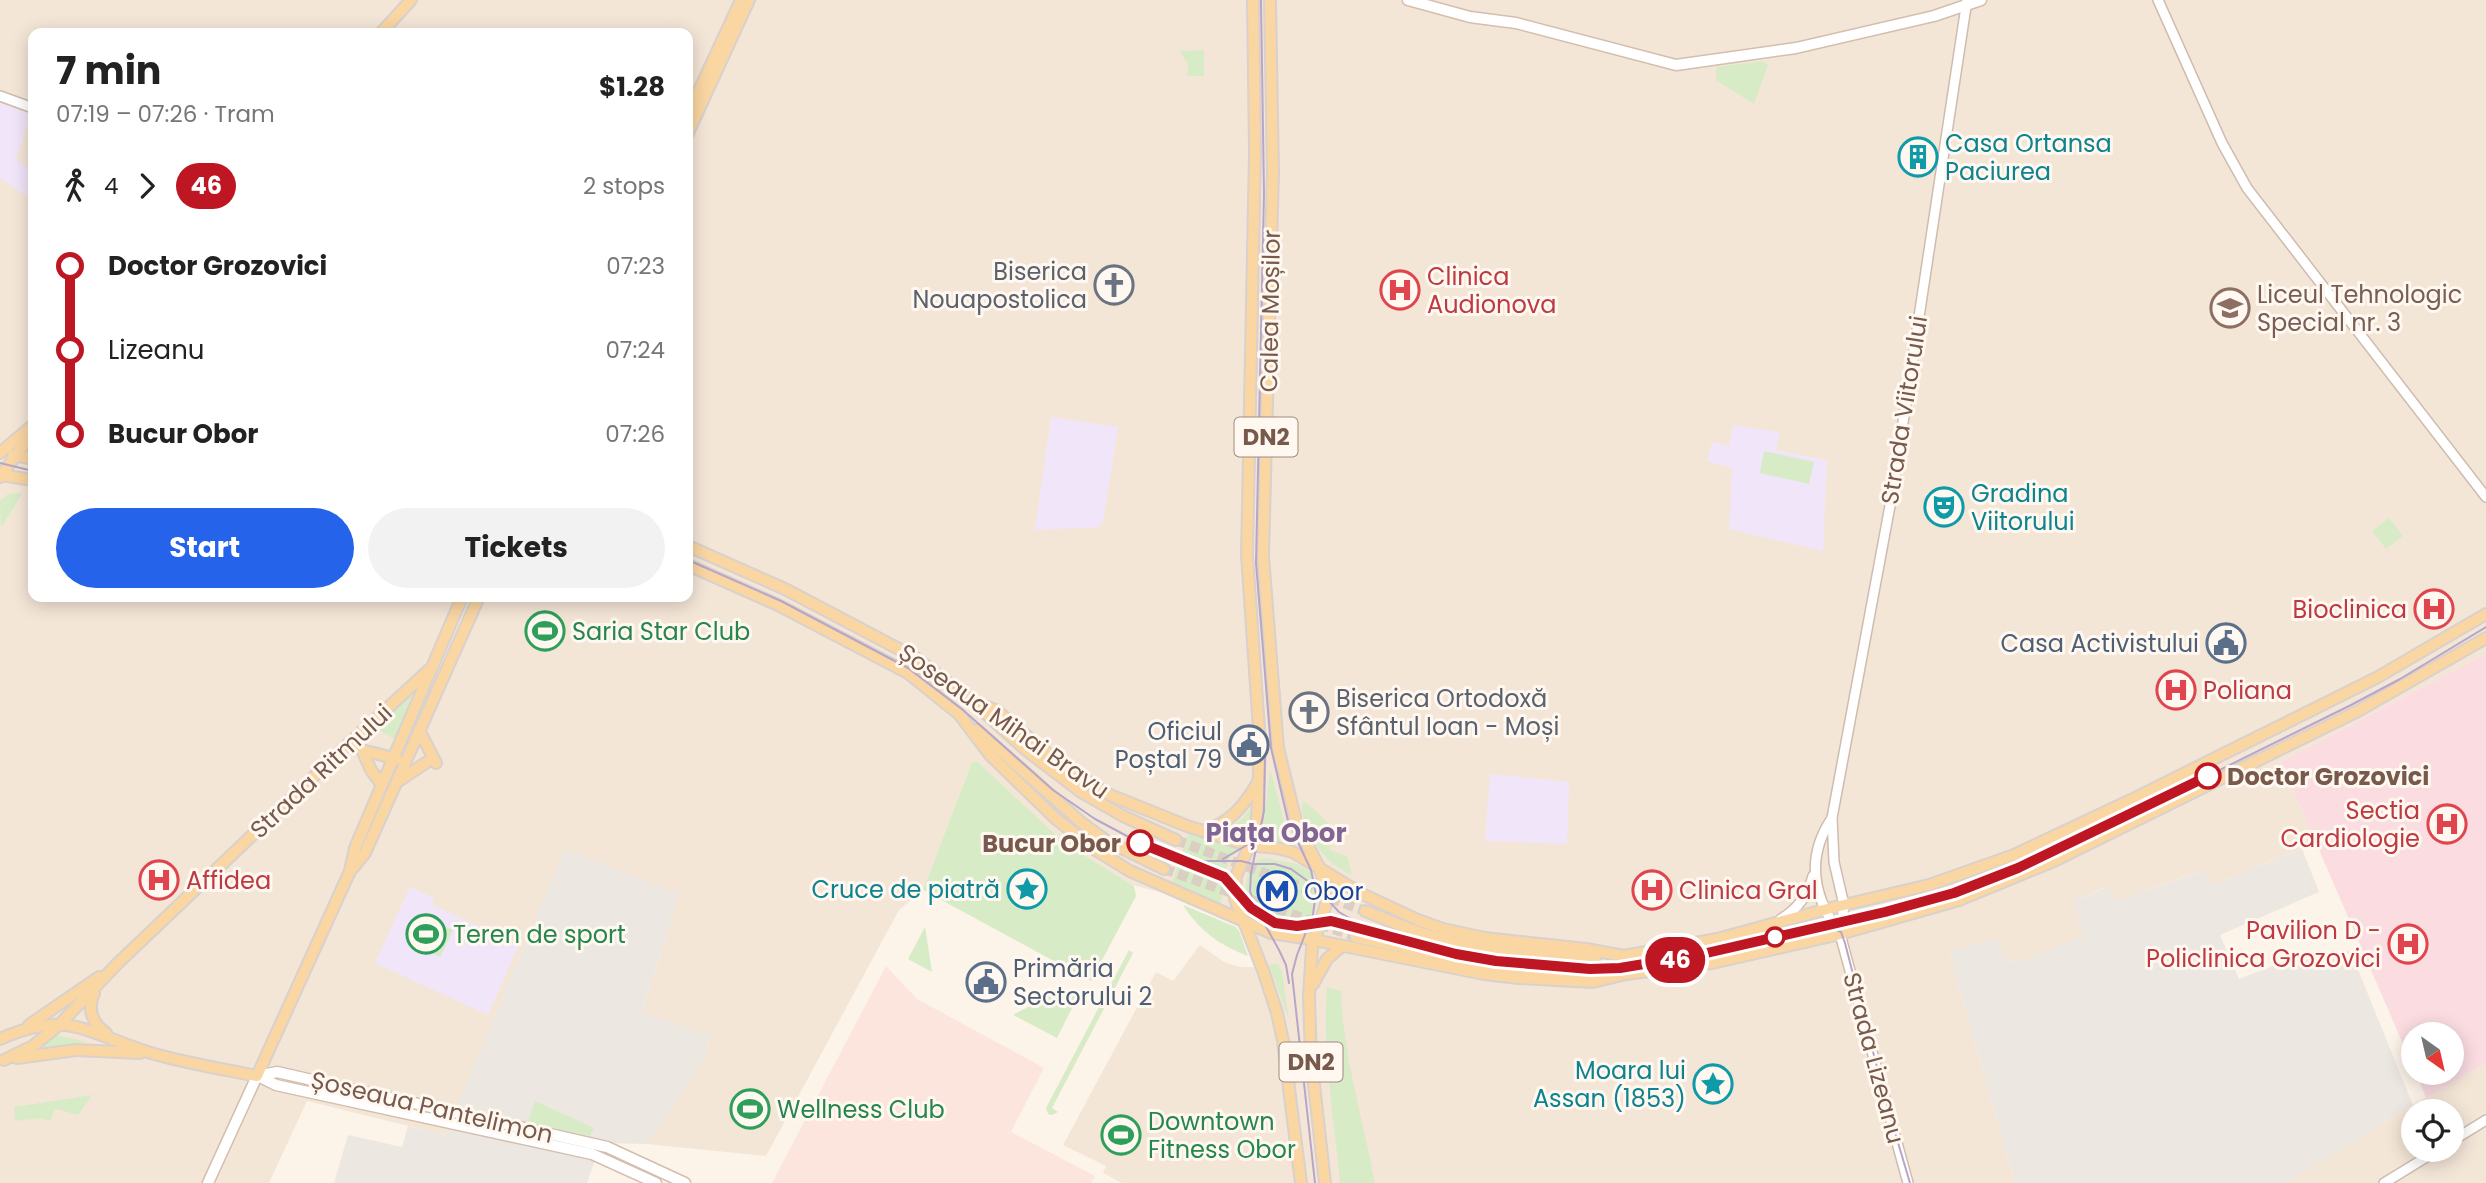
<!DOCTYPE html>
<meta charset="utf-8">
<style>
body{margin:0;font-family:Poppins,sans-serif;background:#f2f2f2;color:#222;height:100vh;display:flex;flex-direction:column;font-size:26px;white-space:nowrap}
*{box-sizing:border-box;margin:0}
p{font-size:23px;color:#767676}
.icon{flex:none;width:38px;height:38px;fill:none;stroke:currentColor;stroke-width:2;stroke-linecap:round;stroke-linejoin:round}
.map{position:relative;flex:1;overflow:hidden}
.drawer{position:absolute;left:28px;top:28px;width:665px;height:574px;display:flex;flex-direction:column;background:#fff;border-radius:14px;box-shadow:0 4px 18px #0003}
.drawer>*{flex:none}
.badge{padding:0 14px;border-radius:23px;font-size:24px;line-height:46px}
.needle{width:46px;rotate:146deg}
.buttons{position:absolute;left:2401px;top:1022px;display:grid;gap:14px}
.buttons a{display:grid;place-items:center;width:63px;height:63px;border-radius:50%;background:#fff;box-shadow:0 4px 18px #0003;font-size:35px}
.map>.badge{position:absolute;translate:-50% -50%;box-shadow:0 0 0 4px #fff}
.legs{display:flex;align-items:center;gap:10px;height:77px;padding:0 28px;font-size:23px}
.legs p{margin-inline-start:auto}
.overview{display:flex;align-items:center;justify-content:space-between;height:119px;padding:0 28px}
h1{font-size:38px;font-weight:700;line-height:52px}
.button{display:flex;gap:14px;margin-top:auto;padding:14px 28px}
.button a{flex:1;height:80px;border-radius:42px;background:#2563eb;color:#fff;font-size:28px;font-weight:700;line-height:80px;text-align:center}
.button a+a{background:#f2f2f2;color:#222}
ul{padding:0 28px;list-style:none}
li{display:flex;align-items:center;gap:24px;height:84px;font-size:26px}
li i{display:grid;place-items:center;width:10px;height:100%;margin:0 9px;background:currentColor}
li i::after{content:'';width:18px;height:18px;margin:-9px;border:5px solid;border-radius:50%;background:#fff}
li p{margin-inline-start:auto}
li:first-child i{background:linear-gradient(#0000 50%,currentColor 0)}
li:last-child i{background:linear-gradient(currentColor 50%,#0000 0)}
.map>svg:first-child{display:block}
</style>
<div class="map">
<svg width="2486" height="1183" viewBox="0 0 2486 1183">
<rect width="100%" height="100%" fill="#fcf4e9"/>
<g fill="#f4e6d7" fill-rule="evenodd">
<path d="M0,0H2486V654L2281,762L2316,843L2211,885L2202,870L2115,902L2106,887L2073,902L2084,935L2038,955L2016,962L2004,959L1996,938L1949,952L2015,1183H1122L1103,1173L1106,1166L1063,1145L1156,972L1173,981L1200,945L1224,962L1240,967H1255L1247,936L1231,918L1179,897L1132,885L1077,851L1056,835L979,763L972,762L923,890L899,910L766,1156L647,1144L705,1056L710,1036L642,1012L679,894L565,850L445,1135L307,1101L269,1183H0ZM33,33H688V597H33Z"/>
<path d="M2486,1063V1183H2286L2413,1105ZM2413,1111H2452V1150H2413Z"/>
</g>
<polygon fill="#fce5dd" points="886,966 917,999 1044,1068 1011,1132 1095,1176 1091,1183 772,1183"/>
<g fill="#ede7e2">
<polygon points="565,849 679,894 642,1012 710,1036 705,1056 647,1144 601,1143 587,1183 334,1183 348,1135 402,1147 408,1126 445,1135"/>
<polygon points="2302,849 2319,892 2220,935 2239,979 2300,955 2304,961 2329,953 2331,959 2350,950 2413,1105 2286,1183 2015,1183 1949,952 1996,938 2004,959 2016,962 2038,955 2084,935 2073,902 2107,887 2115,902 2203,870 2211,885"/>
</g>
<g fill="#f1e5f9">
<polygon points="0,103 31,114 16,159 33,171 33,188 26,196 0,178"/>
<polygon points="1051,417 1118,427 1103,522 1098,527 1035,530"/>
<polygon points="1733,425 1780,432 1776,450 1827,460 1823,551 1729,529 1732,468 1707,461 1712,442 1729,446"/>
<polygon points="1490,774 1569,782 1567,844 1485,841"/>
<polygon points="410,887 434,898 432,905 519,945 488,1015 375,963"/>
</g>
<polygon fill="#fadce1" points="2486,654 2486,1063 2426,1098 2416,1073 2452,1073 2452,1034 2413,1034 2413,1067 2281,762"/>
<g fill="#d7ebc7">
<polygon points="1204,50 1204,76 1187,76 1188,64 1179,51"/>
<polygon points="1763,61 1768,65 1754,104 1716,80 1716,67"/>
<polygon points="1764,451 1814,462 1809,484 1760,473"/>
<polygon points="18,493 22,494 1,528 0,501 8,494"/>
<polygon points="2389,518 2403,536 2386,549 2372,531"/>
<polygon points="417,689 394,739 375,727"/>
<polygon points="972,762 978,762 1056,835 1077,851 1134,886 1136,896 1091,981 923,890"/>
<polygon points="1270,769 1291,845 1262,838"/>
<path d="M1302,801C1318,810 1331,825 1340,841L1332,839L1329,850L1347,856L1352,875C1325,865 1299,829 1302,801Z"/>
<polygon points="1252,807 1247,838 1222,830 1242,819"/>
<path d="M1189,832L1237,848C1224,866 1223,883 1221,905L1171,885Z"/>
<path d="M1266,858L1297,864L1311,872C1323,918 1306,938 1260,923L1244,897L1248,872L1255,866L1257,860Z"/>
<path d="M1183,905L1236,927L1240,933L1248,956C1219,945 1200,931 1183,905Z"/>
<polygon points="425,918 453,930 440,957 413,944"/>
<polygon points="925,927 932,972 908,959"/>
<polygon points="1129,950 1133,953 1052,1108 1058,1112 1052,1115 1048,1114 1046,1108"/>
<polygon points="1277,963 1282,972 1289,1020 1269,965"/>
<path d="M1327,987L1341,991C1343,1056 1363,1119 1375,1183H1340C1334,1118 1322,1052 1327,987Z"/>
<polygon points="1061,989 1077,998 1057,1038 1013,1015"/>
<polygon points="57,1035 87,1042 88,1042 38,1049"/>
<polygon points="92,1095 78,1115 55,1109 50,1121 40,1118 15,1121 14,1107"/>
<polygon points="535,1101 594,1128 590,1136 528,1122"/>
</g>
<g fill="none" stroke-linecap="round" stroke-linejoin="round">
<g stroke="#dbcec2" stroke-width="10" stroke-dasharray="10 5" stroke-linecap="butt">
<polyline points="1176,840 1365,911"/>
<polyline points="1164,869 1356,937"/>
</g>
<g stroke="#cfbcae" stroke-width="12">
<g id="tertiary">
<polyline points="2158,0 2222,143 2247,188 2486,497"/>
<polyline points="0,96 33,108"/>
<path d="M1832,818C1805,858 1813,897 1840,934L1908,1183"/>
<path d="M1781,919C1798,909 1808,895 1813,876"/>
<polyline points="1840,934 1844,905 1834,862 1832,818 1892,495 1967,0"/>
<polyline points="2452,1141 2486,1120"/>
<polyline points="2384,1183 2438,1150"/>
</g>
</g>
<g stroke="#d4beae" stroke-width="13">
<g id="secondary">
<polyline points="1408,0 1470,17 1516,23 1676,65 1796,48 1934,16 1981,0"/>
<polyline points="257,1076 277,1072 607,1147 685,1183"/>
<polyline points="258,1076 276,1085 592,1154 656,1183"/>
<polyline points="208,1183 257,1076"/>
</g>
</g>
<g stroke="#d9d1cd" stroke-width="14">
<g id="primary">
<polyline points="1253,0 1255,152 1247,555 1260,744 1257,819 1252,840 1236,876 1235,899 1264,973 1277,1013 1283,1041 1301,1183"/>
<polyline points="1270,0 1273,172 1263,556 1278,748 1297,825 1319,867 1327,891 1326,904 1312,948 1309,997 1311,1058 1325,1183"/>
<polyline points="381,33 411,0"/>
<polyline points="688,114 741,0"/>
<polyline points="688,133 749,0"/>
<polyline points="0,453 33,425"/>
<polyline points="13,455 33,459"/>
<polyline points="0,475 33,480"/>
<polyline points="0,477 33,432"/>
<polyline points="688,546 785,589 916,658 973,702 1026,750 1081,792 1123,816 1176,840"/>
<polyline points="688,565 778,605 908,673 959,714 990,755 1055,818 1094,849 1130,871 1271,933 1304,938 1484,974 1518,978 1593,982 1626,974 1712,963 1840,934 1959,900 2054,861 2358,711 2486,638"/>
<polyline points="973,702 996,710 1064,767 1110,795 1187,826 1247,845 1277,848 1293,852 1360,893 1418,920 1443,929 1485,938 1586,949 1624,956 1717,939 1831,908 1929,885 2014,855 2137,797 2378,677 2486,614"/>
<polyline points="419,730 436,763"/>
<polyline points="977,730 1082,823 1105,840 1164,869"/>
<polyline points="352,741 362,750 397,759"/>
<polyline points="362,750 371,770 381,784"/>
<polyline points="397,782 427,762"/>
<path d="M1203,831C1230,823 1243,807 1257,784"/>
<polyline points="352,869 365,853 479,597"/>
<path d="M1365,911C1387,919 1408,930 1431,936C1484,951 1542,955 1596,956"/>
<polyline points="1356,937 1487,965 1585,974"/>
<polyline points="1313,984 1327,959 1342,946"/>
<path d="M94,993C87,1009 92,1023 106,1033"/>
<polyline points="29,1025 99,977"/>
<path d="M0,1039C68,1008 88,1034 151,1053C185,1063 222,1069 257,1076L350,871L355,848L462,597"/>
<polyline points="17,1058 76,1050 140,1053"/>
<polyline points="4,1060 33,1046 60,1024 118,963 344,748 429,670"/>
</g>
</g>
<use href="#tertiary" stroke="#fff" stroke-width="9"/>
<use href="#secondary" stroke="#fff" stroke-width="10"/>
<use href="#primary" stroke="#fad6a3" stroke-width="10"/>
<g stroke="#b7a6c7" stroke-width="2">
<polyline points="1261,0 1264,193 1256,563 1271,748 1288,821 1311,870 1316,894 1313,914 1297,955 1292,974 1315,1183"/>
<polyline points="0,463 33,471"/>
<polyline points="688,560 781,601 908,668 963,710 1053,790 1095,819 1140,843 1224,877 1251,908 1275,923 1297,926 1331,921 1456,954 1538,966 1590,969 1648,965 1885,912 1954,893 2052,853 2351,705 2400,679 2486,627"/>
<polyline points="1265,755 1264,811 1251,873 1250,891 1254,905 1279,950 1286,965 1289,983"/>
<polyline points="1223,859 1247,845 1260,832"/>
<polyline points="1199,861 1241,861 1253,864 1275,864 1291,869 1316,887 1339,912 1356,922"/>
<polyline points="1823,924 1841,932 1845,943 1886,1102 1910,1183"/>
</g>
</g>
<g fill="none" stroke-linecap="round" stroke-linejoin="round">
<g stroke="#fff" stroke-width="16">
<polyline id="line-1" points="1140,843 1224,877 1251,908 1275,923 1297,926 1331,921 1456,954 1496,961 1590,969 1620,968 1698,955 1885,912 1954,893 2018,868 2208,776"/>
</g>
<use href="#line-1" stroke="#be1622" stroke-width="10"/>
</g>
<defs>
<g id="building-ring" transform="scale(2.0125)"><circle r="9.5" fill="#fff8f0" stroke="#0f9aa8" stroke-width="1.5"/><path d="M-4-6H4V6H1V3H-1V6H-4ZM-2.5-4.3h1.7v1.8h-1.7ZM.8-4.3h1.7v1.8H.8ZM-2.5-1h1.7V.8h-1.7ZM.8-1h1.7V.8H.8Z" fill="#0f9aa8"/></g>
<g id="church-ring" transform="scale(2.0125)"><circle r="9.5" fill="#fff8f0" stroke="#6b7280" stroke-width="1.5"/><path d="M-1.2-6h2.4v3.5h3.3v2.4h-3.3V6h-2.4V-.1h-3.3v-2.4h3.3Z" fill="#6b7280"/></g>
<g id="hospital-ring" transform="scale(2.0125)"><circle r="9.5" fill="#fff8f0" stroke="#e0444e" stroke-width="1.5"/><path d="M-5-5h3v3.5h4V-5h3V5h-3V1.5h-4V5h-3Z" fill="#e0444e"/></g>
<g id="university-ring" transform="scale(2.0125)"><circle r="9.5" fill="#fff8f0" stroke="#8d6e63" stroke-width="1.5"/><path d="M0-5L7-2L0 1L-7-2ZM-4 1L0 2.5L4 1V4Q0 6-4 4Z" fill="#8d6e63"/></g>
<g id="theatre-ring" transform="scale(2.0125)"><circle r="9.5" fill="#fff8f0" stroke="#0f9aa8" stroke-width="1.5"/><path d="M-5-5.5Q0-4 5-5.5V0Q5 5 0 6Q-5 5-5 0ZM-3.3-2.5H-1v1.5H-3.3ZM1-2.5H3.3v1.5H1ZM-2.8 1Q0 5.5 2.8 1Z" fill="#0f9aa8"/></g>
<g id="stadium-ring" transform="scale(2.0125)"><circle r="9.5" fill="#fff8f0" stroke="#2e9e5b" stroke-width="1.5"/><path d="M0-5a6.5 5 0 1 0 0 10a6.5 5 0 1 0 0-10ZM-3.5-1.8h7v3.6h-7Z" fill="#2e9e5b"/></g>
<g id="civic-ring" transform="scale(2.0125)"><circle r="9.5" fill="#fff8f0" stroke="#5c6f8a" stroke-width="1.5"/><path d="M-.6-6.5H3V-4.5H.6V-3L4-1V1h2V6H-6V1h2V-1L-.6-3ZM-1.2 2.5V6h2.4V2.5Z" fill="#5c6f8a"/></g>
<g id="sight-ring" transform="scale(2.0125)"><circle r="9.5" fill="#fff8f0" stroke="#0f9aa8" stroke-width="1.5"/><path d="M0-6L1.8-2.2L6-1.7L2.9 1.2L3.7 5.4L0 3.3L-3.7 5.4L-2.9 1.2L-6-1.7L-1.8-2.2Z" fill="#0f9aa8"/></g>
<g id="metro-ring" transform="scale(2.0125)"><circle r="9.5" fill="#fff8f0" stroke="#1a4fb4" stroke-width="1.5"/><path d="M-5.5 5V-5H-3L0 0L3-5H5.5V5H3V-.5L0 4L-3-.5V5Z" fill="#1a4fb4"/></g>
</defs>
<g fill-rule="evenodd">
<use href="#building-ring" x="1918" y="157"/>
<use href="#church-ring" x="1114" y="285"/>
<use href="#hospital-ring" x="1400" y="290"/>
<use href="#university-ring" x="2230" y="308"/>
<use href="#theatre-ring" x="1944" y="507"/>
<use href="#hospital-ring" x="2434" y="609"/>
<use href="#stadium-ring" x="545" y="631"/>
<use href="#civic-ring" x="2226" y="643"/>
<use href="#hospital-ring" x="2176" y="690"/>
<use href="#church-ring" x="1309" y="712"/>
<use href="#civic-ring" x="1249" y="745"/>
<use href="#hospital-ring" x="2447" y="824"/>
<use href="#hospital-ring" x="159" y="880"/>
<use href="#sight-ring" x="1027" y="889"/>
<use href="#hospital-ring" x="1652" y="890"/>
<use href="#metro-ring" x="1277" y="891"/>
<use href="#stadium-ring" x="426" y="934"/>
<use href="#hospital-ring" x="2408" y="944"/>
<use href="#civic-ring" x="986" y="982"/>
<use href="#sight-ring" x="1713" y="1084"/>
<use href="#stadium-ring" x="750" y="1109"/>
<use href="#stadium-ring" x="1121" y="1135"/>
</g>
<g fill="#fff" stroke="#be1622" stroke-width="3.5">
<circle cx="2208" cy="776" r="12"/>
<circle cx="1140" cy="843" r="12"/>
<circle cx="1775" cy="937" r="9"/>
</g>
<g text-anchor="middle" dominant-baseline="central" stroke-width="6" stroke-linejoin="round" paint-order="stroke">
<g fill="#fff8f0" stroke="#a0897d" stroke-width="2">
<rect x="1234.5" y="417.5" width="63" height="39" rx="5"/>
<rect x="1279.5" y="1042.5" width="63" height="39" rx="5"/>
</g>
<g font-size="23" font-weight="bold" fill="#775a4c">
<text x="1266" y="437">DN2</text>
<text x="1311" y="1062">DN2</text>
</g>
<g font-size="24" fill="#0d838f" stroke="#fff8f0" text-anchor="start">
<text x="1945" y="143">Casa Ortansa<tspan x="1945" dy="28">Paciurea</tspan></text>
<text x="1971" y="493">Gradina<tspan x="1971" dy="28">Viitorului</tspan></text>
<text x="1000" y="889" text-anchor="end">Cruce de piatră</text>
<text x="1686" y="1070" text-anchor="end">Moara lui<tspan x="1686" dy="28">Assan (1853)</tspan></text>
</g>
<g font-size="24" fill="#5b616d" stroke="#fff8f0" text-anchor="end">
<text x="1087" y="271">Biserica<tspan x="1087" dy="28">Nouapostolica</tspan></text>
<text x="1336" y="698" text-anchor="start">Biserica Ortodoxă<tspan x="1336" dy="28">Sfântul Ioan - Moși</tspan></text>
</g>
<g font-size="24" fill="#be3a42" stroke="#fff8f0" text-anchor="start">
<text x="1427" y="276">Clinica<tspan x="1427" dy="28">Audionova</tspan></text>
<text x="2407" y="609" text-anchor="end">Bioclinica</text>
<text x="2203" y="690">Poliana</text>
<text x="2420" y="810" text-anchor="end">Sectia<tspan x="2420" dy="28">Cardiologie</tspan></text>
<text x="186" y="880">Affidea</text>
<text x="1679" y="890">Clinica Gral</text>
<text x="2381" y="930" text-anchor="end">Pavilion D -<tspan x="2381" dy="28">Policlinica Grozovici</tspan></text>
</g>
<g font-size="24" fill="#785e54" stroke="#fff8f0" text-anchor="start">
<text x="2257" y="294">Liceul Tehnologic<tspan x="2257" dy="28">Special nr. 3</tspan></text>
</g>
<g font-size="24" fill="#775a4c" stroke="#fff8f0">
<text transform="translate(1270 311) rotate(-89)">Calea Moșilor</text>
<text transform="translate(1904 410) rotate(-81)">Strada Viitorului</text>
<text transform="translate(1004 721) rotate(35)">Șoseaua Mihai Bravu</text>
<text transform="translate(321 771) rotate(-43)">Strada Ritmului</text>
<text transform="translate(1874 1058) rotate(75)">Strada Lizeanu</text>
<text transform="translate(432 1107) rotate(13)">Șoseaua Pantelimon</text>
</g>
<g font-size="24" fill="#27864d" stroke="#fff8f0" text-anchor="start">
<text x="572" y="631">Saria Star Club</text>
<text x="453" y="934">Teren de sport</text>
<text x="777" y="1109">Wellness Club</text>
<text x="1148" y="1121">Downtown<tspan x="1148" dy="28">Fitness Obor</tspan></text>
</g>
<g font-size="24" fill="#4e5e75" stroke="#fff8f0" text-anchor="end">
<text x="2199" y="643">Casa Activistului</text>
<text x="1222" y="731">Oficiul<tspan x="1222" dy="28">Poștal 79</tspan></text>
<text x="1013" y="968" text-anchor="start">Primăria<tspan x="1013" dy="28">Sectorului 2</tspan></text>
</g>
<g font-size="24" font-weight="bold" fill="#775a4c" stroke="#fff8f0" text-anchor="start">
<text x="2227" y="776">Doctor Grozovici</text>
<text x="1121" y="843" text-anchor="end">Bucur Obor</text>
</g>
<g font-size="24" fill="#164399" stroke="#fff8f0" text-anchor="start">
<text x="1304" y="891">Obor</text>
</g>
<g font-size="26" font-weight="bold" fill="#816593" stroke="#fff8f0">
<text x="1276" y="833">Piața Obor</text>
</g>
</g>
</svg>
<div class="buttons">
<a><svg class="needle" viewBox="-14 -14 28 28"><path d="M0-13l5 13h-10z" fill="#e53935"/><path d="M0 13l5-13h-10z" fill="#767676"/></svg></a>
<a><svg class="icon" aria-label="locate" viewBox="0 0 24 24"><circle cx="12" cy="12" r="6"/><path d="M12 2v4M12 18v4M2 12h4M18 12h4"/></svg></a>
</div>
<b class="badge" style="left:1675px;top:960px;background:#be1622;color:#fff">46</b>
<section class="drawer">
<div class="overview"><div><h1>7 min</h1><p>07:19 – 07:26 · Tram</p></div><b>$1.28</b></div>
<div class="legs"><svg class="icon" aria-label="walk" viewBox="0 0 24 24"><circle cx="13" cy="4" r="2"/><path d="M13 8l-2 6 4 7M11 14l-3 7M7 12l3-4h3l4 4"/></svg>4<svg class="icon" aria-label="forward" viewBox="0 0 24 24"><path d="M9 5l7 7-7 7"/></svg><b class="badge" style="background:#be1622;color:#fff">46</b><p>2 stops</p></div>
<ul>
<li><i style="color:#be1622"></i><b>Doctor Grozovici</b><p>07:23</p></li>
<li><i style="color:#be1622"></i><span>Lizeanu</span><p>07:24</p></li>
<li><i style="color:#be1622"></i><b>Bucur Obor</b><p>07:26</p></li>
</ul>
<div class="button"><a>Start</a><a>Tickets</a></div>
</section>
</div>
